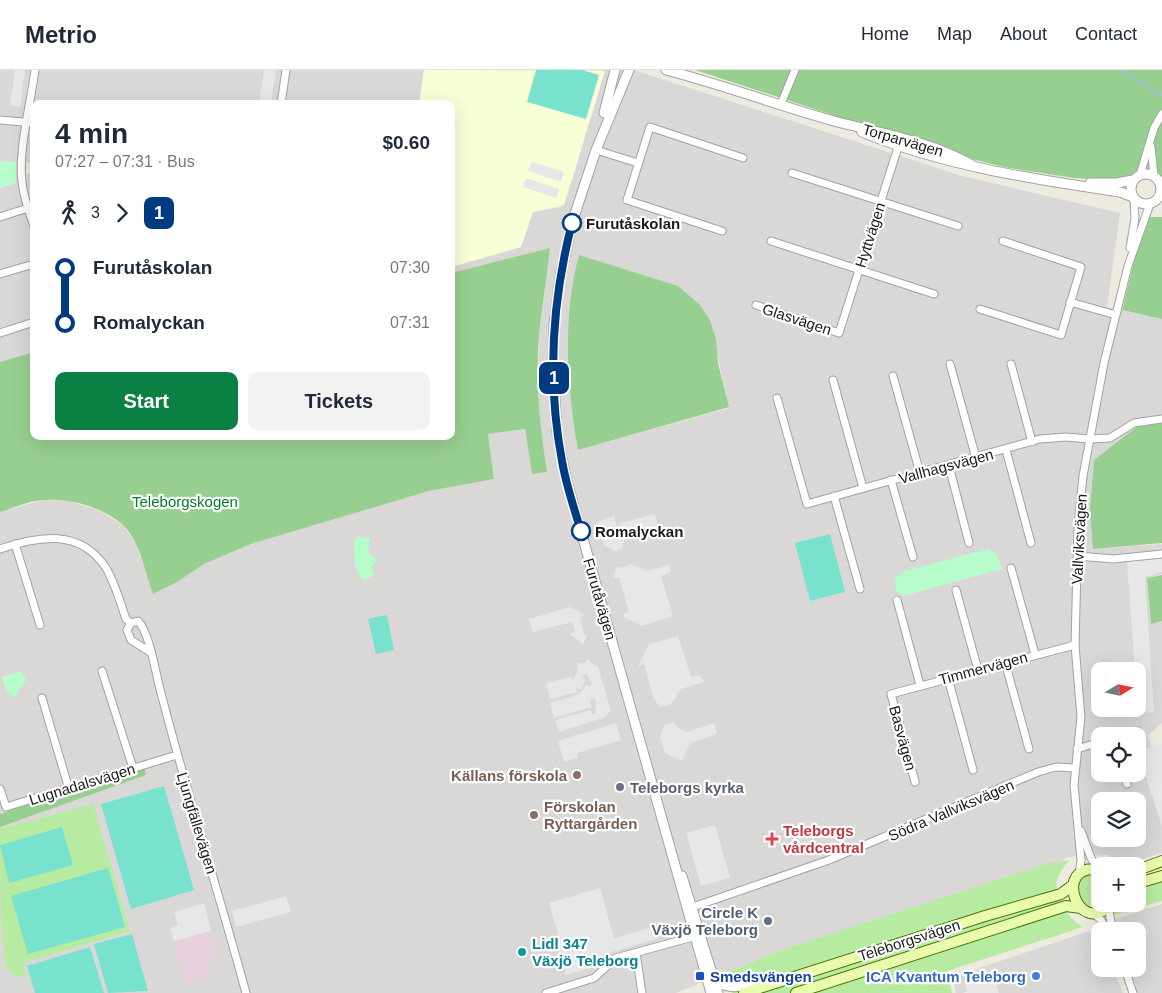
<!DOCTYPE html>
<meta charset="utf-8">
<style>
body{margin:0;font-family:Helvetica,sans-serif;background:#f2f2f3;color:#1f2937;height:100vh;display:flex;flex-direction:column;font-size:19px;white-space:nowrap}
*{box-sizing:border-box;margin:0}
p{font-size:16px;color:#747a83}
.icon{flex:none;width:28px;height:28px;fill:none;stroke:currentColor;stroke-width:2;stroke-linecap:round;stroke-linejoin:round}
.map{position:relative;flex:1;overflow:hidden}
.side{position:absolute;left:30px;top:30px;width:425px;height:340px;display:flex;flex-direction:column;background:#fff;border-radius:10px;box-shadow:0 5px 20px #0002}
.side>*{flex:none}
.badge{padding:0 10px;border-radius:8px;font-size:18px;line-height:32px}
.needle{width:32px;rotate:80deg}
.fabs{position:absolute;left:1091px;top:592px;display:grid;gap:10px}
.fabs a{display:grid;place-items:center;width:55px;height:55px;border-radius:10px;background:#fff;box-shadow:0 5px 20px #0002;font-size:25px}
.map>.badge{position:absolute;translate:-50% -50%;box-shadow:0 0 0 2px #fff}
.legs{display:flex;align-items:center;gap:8px;height:55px;padding:0 25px;font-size:16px}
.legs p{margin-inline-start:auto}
.headline{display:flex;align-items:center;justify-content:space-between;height:85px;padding:0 25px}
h1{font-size:28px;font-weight:700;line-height:38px}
.primary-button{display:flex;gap:10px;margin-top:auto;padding:10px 25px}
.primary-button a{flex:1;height:58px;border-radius:10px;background:#0b8043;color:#fff;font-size:20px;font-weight:700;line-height:58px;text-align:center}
.primary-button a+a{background:#f2f2f3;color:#1f2937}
ul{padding:0 25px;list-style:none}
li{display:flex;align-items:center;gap:18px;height:55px;font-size:19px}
li i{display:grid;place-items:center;width:8px;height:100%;margin:0 6px;background:currentColor}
li i::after{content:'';width:12px;height:12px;margin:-6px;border:4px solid;border-radius:50%;background:#fff}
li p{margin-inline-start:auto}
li:first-child i{background:linear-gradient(#0000 50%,currentColor 0)}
li:last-child i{background:linear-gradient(currentColor 50%,#0000 0)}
header{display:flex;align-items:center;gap:30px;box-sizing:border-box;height:70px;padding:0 25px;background:#fff;border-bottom:1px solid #e0e1e3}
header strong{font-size:24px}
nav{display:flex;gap:28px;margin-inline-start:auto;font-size:18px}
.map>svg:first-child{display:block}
</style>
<header>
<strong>Metrio</strong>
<nav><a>Home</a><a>Map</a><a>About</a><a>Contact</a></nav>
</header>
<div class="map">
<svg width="1162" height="923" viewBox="0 0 1162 923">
<rect width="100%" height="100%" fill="#edebdf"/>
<g fill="#d9d8d7" fill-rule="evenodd">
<polygon points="0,0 424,0 419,34 34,34 34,93 27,93 25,108 28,110 26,104 34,102 34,282 0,292 0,118 16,113 16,92 0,91"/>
<path d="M603,0H634L962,106L1120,143L1107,237L1162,249V353L1138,356L1093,479L1162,474V504L1147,508L1151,554L1162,551V653L1148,666L1162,710V783L1124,795L1107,785L1068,787L1054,795L784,879L676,923H0V442L43,430L69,431L98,440L124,456L136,475L153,524L177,512L204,494L251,474L429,421L494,409L488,364L525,359L532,404L546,402L540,357L538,310L539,266L550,178L451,203V197L521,177L533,142L561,137L573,108ZM700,235L710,250L729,338L578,380L571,333L568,260ZM1100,601H1138V639H1100ZM1100,666H1138V704H1100ZM1100,731H1138V769H1100Z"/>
<polygon points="1162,834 1162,923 1138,923 1130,899 1138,899 1138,861 1118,861 1115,849"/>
<polygon points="1098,858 1100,864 1100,899 1113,899 1123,923 956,923 953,907"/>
</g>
<polygon fill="#e7d1de" points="211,861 218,889 207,892 210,906 186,914 174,871"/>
<polygon fill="#f7ffd6" points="424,0 605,1 564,135 533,142 521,177 451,197 451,34 419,34"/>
<g fill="#b7eba1">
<path d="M93,734L130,861L23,893L26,907C21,907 12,906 8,901C0,883 0,786 0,759Z"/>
<path d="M1069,790C1065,796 1058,804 1057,811C1053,830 1069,848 1083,857L947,901L952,923H732L728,902L784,879L1050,793Z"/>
<path d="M1088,804H1100V834H1107C1098,839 1093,839 1084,835L1076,821L1081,809Z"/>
<polygon points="1162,812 1162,831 1113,845 1115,834 1138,834 1138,818"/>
</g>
<g fill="#97cf91">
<polygon points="695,0 1162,0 1162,107 1147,100 1118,111 1074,108 1004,97 968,88 935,75 839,47"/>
<polygon points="1148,147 1162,147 1162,249 1122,240 1139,171"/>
<path d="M550,178C547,207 542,236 539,265C535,311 540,357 547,402L532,404L525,359L488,364L494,409L429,421L251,474L204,494L177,512L153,524C145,503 140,472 124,456C105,438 71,428 45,430C30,430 14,438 0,442V292L34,282V366H451V203Z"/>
<path d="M579,185L678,216L700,235L710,250L716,270L718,293L729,337L578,380C567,316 562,248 579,185Z"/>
<polygon points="1162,353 1162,473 1093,479 1090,440 1094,390 1138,356"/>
<polygon points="1162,505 1162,551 1151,554 1147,508"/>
<polygon points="144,697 146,705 0,757 0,744"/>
</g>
<g fill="#b7fccb">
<polygon points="0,91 16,92 16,113 0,118"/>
<path d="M359,466L370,468L368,482L377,490L371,497L374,505L366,510C352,505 355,482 354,470Z"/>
<polygon points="988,479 997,484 1002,499 903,526 896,521 895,509 902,502"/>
<polygon points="21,601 26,610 14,628 5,618 2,607"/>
</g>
<g fill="#78e2ce">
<polygon points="536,0 582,0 599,5 586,49 527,32"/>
<polygon points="830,464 845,522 810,531 795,473"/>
<polygon points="387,545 394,580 376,584 368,549"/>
<polygon points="164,716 194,820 131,839 101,734"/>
<polygon points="62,757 73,795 9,813 0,775"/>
<polygon points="108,798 125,857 28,884 11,826"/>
<polygon points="132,864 148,921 108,923 94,874"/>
<polygon points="90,877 104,923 35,923 27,896"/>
</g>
<g fill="#e7e7e7">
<polygon points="15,0 25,0 20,37 10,35"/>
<polygon points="264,0 276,0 271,34 259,34"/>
<polygon points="532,92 564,102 561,112 528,101"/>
<polygon points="526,108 559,119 556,128 523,117"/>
<polygon points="655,444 658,456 628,465 623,473 622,479 615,481 604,475 598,452 614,446 617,458 621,453"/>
<polygon points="1162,486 1162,502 1145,507 1154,642 1142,643 1138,637 1138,601 1135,601 1127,492"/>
<polygon points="631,494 647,501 669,495 671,502 661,506 673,546 642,556 625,548 623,544 629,542 619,507 613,509 617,496 621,498"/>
<polygon points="570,537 582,543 584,546 580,547 584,564 587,566 583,574 570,564 575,561 572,552 533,562 529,549"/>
<polygon points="678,566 691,607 701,605 704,612 681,619 671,634 661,637 654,630 644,594 638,596 649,574"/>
<polygon points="587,589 598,597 611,641 603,648 559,662 555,650 591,640 592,644 595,644 596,633 594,627 590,631 591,637 554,648 550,633 580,624 587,614 590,617 591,614 587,604 584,604 582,607 586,610 580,620 576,618 577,622 550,629 546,613 570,607 573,610 578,601 577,594 585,593"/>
<polygon points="674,652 677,657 687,662 714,653 717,664 690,673 682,691 665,683 660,667 664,655"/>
<polygon points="616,653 621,670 577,683 578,688 564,692 558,671"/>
<polygon points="1162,674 1162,756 1138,682"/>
<polygon points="715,755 730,808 701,816 686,763"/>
<polygon points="600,818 614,868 653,857 657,869 607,883 589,898 566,905 556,870 559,868 549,833"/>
<polygon points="286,826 291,842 236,857 232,841"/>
<polygon points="204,833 211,861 174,871 170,858 178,855 174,842"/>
<polygon points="992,901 999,923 963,923 967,921 964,910"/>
</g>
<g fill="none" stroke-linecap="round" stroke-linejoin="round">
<polyline stroke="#9cc2de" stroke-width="2" points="1122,0 1162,26"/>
<g stroke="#a2a2a2" stroke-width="9">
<g id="minor">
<polyline points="281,34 286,0"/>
<polyline points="781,34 795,0"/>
<polyline points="0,50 34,53"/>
<polyline points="1151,77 1154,106"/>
<polyline points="596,80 638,93"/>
<polyline points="792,103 958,156"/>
<polyline points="1140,105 1154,58 1162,44"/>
<polyline points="0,147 28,138"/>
<path d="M34,156C29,141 23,127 22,111C18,82 31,31 35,0"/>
<polyline points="722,161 627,130 650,57 743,88"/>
<polyline points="771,171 934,224"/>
<polyline points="1130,178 1135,148 1134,130"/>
<polyline points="0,204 34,194"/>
<polyline points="1070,232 1116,245"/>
<polyline points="756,235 839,263 900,71"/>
<polyline points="980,239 1061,265 1081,197 1003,171"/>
<polyline points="0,263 34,252"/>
<polyline points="950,294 976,388"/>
<polyline points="1011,294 1032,372"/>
<polyline points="893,306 920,403"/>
<polyline points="833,310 863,418"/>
<polyline points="777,328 807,434 1040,369 1066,367 1089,369 1110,368 1134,353 1162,349"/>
<polyline points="1006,380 1031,473"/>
<polyline points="949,396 969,473"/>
<polyline points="891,410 913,487"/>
<polyline points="834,426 860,519"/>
<polyline points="15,474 40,555"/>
<path d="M0,479C38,466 80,458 106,498C115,513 120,532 126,549L131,553"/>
<polyline points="1078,486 1113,489 1162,484"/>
<polyline points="1011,498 1035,584"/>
<polyline points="956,520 978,600"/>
<polyline points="897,530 920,615"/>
<path d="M150,582L131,570L127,560L131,553L138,551C150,563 156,606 161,623C187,724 219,823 246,923"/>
<polyline points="1005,592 1029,679"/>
<polyline points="102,601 133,698"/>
<polyline points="948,608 973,700"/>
<polyline points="42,628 69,719"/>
<polyline points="1120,666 1138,661 1141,669 1138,671"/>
<polyline points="1077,679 1100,672"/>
<polyline points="1124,704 1127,714"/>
<polyline points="915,712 891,624 1075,575"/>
<polyline points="0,719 6,737 177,685"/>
<polyline points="1081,761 1091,788 1098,799"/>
<polyline points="1079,805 1081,790 1074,715 1081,647 1075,575 1078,457 1083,406 1104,293 1128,196 1150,134"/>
<polyline points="1108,837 1113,861"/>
<polyline points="687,839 829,790 1038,702 1056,697 1075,698"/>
<polyline points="1092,842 1101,850 1107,861"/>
<polyline points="636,883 642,923"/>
<polyline points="1125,899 1133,923"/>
<polyline points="546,923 594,908 616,888 700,865"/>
</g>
</g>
<g stroke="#a2a2a2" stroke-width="11">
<g id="tertiary">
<polyline points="629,0 596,80 572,153 560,208 554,255 553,297 557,363 566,408 711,923"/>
<path d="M666,0C723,15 777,35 834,51C880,63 929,71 972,95"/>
<polyline points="604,43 615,0"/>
<path d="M862,62C944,96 1033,109 1120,122L1133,127"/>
<circle cx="1146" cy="119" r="15"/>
<polyline points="1090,113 1117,113 1133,110"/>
<polyline points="682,806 718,923"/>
<path d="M714,910C733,923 747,913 767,914"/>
</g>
</g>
<g stroke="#507300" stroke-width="12">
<g id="secondary">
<path d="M1100,800C1051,791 1078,870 1111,834"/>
<polyline points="1138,800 1162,791"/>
<polyline points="1138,813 1162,806"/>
<polyline points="744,923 985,846 1061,824 1073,815"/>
<polyline points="796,923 1066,836 1081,838"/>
</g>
</g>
<use href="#minor" stroke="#fff" stroke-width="7"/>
<use href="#tertiary" stroke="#fff" stroke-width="9"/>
<use href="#secondary" stroke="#e9fcae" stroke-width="10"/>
</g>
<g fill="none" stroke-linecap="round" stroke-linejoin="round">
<g stroke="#fff" stroke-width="11">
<path id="line-1" d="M572,153C552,231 547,312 562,391C566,415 574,438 581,461"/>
</g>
<use href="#line-1" stroke="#003b80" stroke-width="8"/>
</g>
<g fill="#fff" stroke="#003b80" stroke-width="2.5">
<circle cx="572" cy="153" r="9"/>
<circle cx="581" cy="461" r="9"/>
</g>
<g fill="#8d6e63" stroke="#fff" stroke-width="2">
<circle cx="577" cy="705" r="5"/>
<circle cx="534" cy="745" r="5"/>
</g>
<circle fill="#6b7280" stroke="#fff" stroke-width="2" cx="620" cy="717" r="5"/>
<path fill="#e0444e" stroke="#fff" stroke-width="2" d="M769.5 761.5h5v5h5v5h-5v5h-5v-5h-5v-5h5z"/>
<circle fill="#5c6f8a" stroke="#fff" stroke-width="2" cx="768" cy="851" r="5"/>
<circle fill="#0f9aa8" stroke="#fff" stroke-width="2" cx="522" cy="882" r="5"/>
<rect fill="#1a4fb4" stroke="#fff" stroke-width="2" x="695" y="901" width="10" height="10" rx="2.5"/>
<circle fill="#3f7fe0" stroke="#fff" stroke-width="2" cx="1036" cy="906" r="5"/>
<g text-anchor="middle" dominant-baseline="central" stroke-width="4.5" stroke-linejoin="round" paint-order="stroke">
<g font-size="15" fill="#1b1b1b" stroke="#fff">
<text transform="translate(903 70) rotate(16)">Torparvägen</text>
<text transform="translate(870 165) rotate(-72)">Hyttvägen</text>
<text transform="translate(797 249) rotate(18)">Glasvägen</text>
<text transform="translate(946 396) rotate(-15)">Vallhagsvägen</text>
<text transform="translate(1079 469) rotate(-87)">Vallviksvägen</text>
<text transform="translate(600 529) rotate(74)">Furutåvägen</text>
<text transform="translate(983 598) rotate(-15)">Timmervägen</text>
<text transform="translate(903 668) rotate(75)">Basvägen</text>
<text transform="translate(82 714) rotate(-17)">Lugnadalsvägen</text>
<text transform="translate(951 740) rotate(-23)">Södra Vallviksvägen</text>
<text transform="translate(197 753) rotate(73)">Ljungfällevägen</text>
<text transform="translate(909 870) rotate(-18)">Teleborgsvägen</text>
</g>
<g font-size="15" font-weight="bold" fill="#1b1b1b" stroke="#fff" text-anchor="start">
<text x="586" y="153">Furutåskolan</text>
<text x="595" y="461">Romalyckan</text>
</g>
<g font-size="15" fill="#057c27" stroke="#fff">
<text x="185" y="431">Teleborgskogen</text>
</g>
<g font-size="15" font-weight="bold" fill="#785e54" stroke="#fff" text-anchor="end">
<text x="567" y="705">Källans förskola</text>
<text x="544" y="736" text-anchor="start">Förskolan<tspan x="544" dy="17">Ryttargården</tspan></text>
</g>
<g font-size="15" font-weight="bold" fill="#5b616d" stroke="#fff" text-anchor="start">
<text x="630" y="717">Teleborgs kyrka</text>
</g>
<g font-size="15" font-weight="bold" fill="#be3a42" stroke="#fff" text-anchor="start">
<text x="783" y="760">Teleborgs<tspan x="783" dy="17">vårdcentral</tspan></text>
</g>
<g font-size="15" font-weight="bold" fill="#4e5e75" stroke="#fff" text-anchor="end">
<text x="758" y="842">Circle K<tspan x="758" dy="17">Växjö Teleborg</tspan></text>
</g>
<g font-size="15" font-weight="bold" fill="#0d838f" stroke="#fff" text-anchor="start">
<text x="532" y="873">Lidl 347<tspan x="532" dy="17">Växjö Teleborg</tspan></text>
</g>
<g font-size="15" font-weight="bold" fill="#164399" stroke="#fff" text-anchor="start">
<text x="710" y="906">Smedsvängen</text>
</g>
<g font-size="15" font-weight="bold" fill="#366cbe" stroke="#fff" text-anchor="end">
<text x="1026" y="906">ICA Kvantum Teleborg</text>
</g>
</g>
</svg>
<div class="fabs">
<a><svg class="needle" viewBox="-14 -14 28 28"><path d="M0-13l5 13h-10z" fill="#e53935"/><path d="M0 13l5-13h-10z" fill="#747a83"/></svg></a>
<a><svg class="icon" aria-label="locate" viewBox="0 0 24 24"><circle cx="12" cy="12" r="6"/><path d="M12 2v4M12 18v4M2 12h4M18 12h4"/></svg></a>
<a><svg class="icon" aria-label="layers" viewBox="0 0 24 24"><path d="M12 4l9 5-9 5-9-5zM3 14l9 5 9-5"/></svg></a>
<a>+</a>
<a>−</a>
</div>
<b class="badge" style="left:554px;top:308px;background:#003b80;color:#fff">1</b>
<section class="side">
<div class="headline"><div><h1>4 min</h1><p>07:27 – 07:31 · Bus</p></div><b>$0.60</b></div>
<div class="legs"><svg class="icon" aria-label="walk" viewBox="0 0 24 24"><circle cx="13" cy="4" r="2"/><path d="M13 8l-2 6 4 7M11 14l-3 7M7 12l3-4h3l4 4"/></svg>3<svg class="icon" aria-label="forward" viewBox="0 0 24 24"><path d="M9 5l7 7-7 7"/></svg><b class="badge" style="background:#003b80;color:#fff">1</b></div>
<ul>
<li><i style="color:#003b80"></i><b>Furutåskolan</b><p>07:30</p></li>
<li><i style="color:#003b80"></i><b>Romalyckan</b><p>07:31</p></li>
</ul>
<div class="primary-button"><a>Start</a><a>Tickets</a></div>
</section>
</div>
